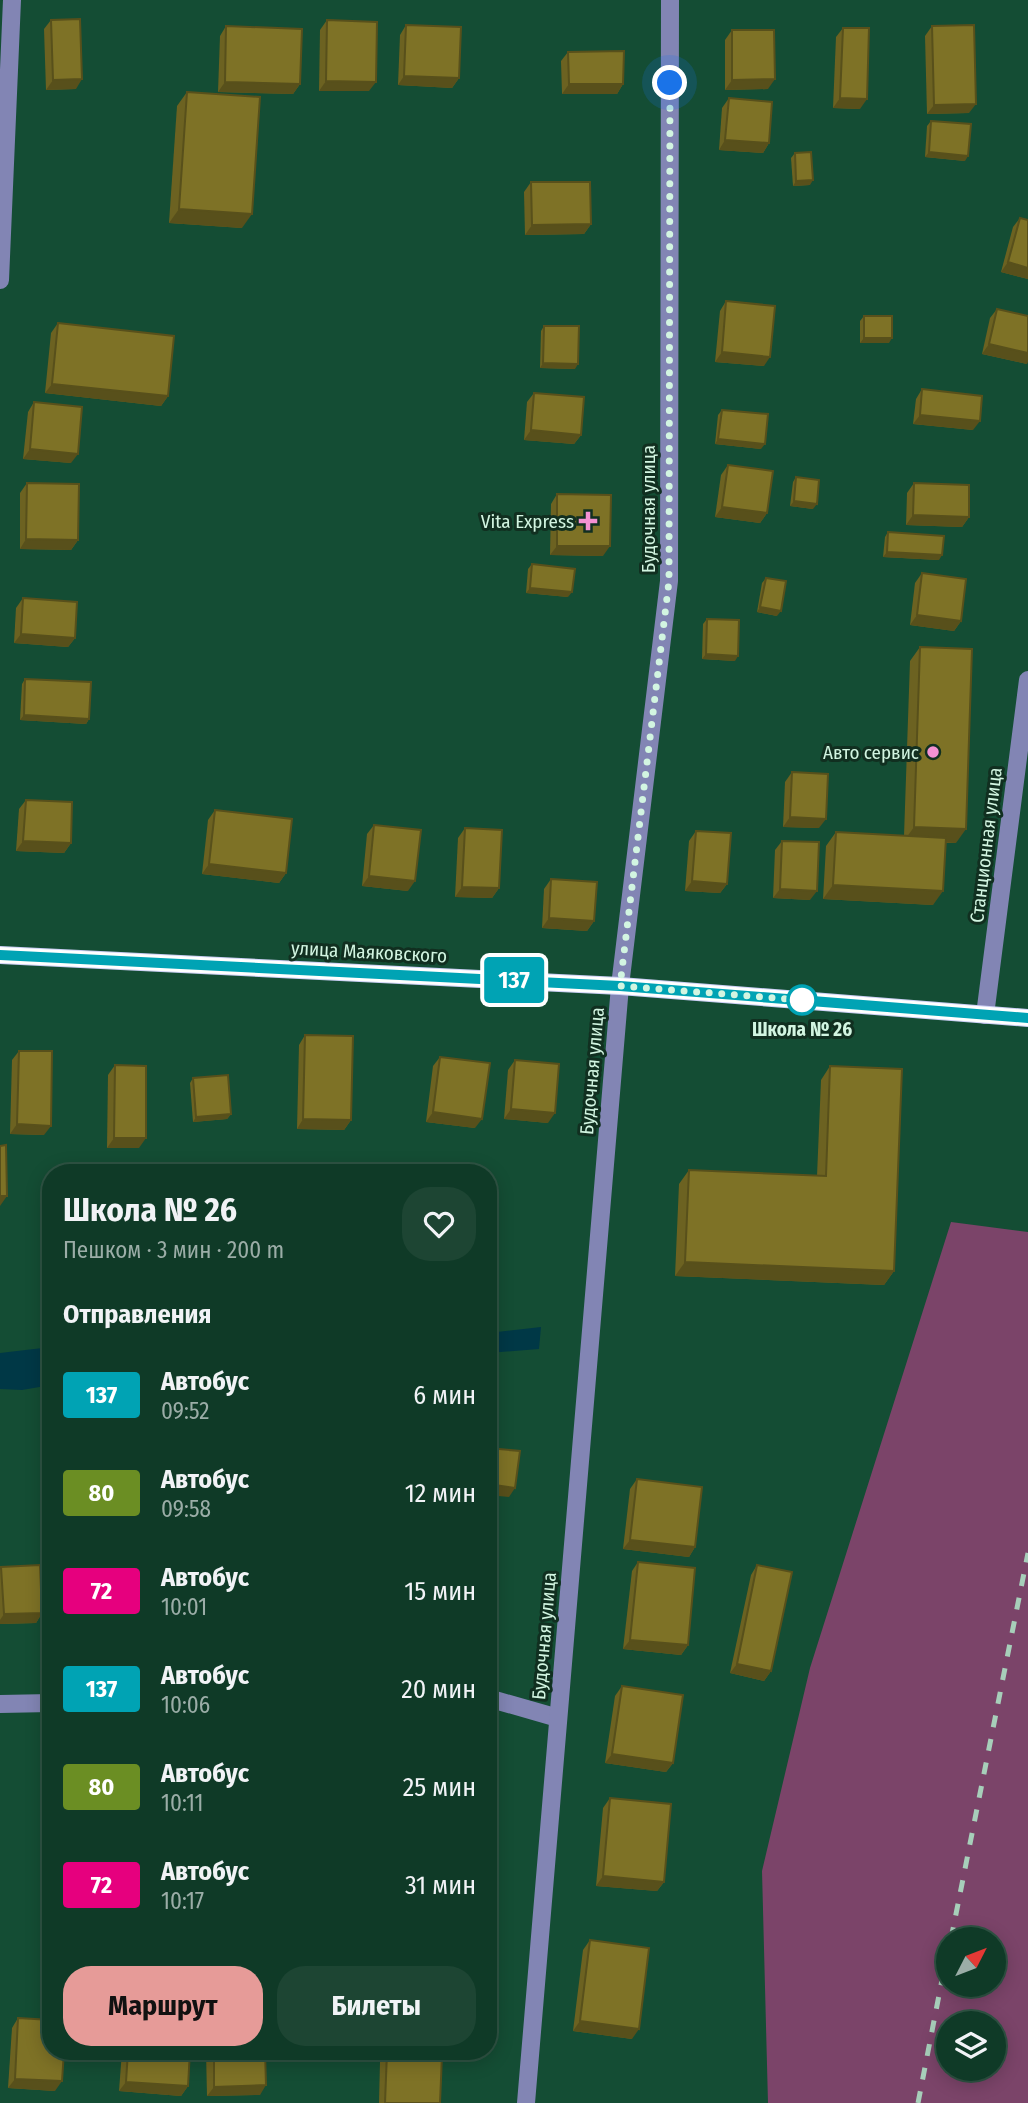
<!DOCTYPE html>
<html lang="ru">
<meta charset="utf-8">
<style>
body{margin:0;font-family:"Fira Sans Condensed",sans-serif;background:#1d4533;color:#f1f3f6;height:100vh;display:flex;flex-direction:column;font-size:26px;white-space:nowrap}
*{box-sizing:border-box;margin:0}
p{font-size:23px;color:#9bada7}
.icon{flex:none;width:38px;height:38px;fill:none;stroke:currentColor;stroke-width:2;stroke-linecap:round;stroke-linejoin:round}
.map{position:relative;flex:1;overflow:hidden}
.side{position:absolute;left:42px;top:1164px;width:455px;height:896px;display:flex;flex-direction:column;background:#0f3a27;border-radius:28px;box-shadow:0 4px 18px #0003,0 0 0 2px #2f5444}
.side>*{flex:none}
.badge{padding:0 14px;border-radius:5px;font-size:24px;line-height:46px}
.needle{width:46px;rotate:48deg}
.fabs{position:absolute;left:936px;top:1927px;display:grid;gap:14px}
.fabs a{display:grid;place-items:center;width:70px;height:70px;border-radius:50%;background:#0f3a27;box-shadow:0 4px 18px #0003,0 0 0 2px #2f5444;font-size:35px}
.you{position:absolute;width:35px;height:35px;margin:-18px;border:5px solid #fff;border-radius:50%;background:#1a73e8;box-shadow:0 0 0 10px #1a73e833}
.map>.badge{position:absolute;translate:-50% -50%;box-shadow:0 0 0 4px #fff}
h2{padding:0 21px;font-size:26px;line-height:63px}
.round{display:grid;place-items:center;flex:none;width:74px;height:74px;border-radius:28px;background:#1d4533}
.head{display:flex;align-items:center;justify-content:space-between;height:119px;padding:0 21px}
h1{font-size:33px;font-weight:700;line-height:52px}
.action{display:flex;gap:14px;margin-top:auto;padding:14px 21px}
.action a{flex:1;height:80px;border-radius:28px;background:#e69b98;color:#111;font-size:28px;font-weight:700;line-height:80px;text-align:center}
.action a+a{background:#1d4533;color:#f1f3f6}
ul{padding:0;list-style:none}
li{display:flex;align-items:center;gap:21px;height:98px;padding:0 21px}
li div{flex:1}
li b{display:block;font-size:26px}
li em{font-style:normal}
li .badge{min-width:77px;font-weight:700;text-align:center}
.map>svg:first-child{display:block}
</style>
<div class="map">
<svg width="1028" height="2103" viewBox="0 0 1028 2103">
<rect width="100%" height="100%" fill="#144d34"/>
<path fill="#7b4469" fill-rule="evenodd" d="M951,1222L1028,1232V2103H768L762,1871L810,1668ZM948,1939H994V1984H948ZM948,2023H994V2068H948Z"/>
<g fill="#003846">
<polygon points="541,1327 539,1349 488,1353 488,1333"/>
<polygon points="51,1347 51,1385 22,1390 0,1389 0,1353"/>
</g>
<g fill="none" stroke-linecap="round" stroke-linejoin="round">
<g stroke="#8285b4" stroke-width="18">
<polyline points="0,280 12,0"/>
<polyline points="985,1015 1028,680"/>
<polyline points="488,1698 558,1718"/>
<polyline points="0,1704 51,1703"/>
<polyline points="526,2103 620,986 669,581 670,0"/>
</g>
<polyline stroke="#cacef4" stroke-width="18" points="0,955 620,986 1028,1018"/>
<g stroke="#a7cfba" stroke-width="5" stroke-dasharray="12 12" stroke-linecap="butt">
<polyline points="951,1939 1028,1553"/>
<polyline points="918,2103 948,1949"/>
</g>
</g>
<g fill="#6c6221">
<polygon points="51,20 76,89 46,90 44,29"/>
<polygon points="327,20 369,91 319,91 320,30"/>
<polygon points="406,25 459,78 452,88 398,85 400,35"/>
<polygon points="226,26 300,84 293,94 218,92 220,36"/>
<polygon points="932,26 969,113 927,114 925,36"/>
<polygon points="843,28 860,109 833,108 836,37"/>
<polygon points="732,30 768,89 725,90 725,40"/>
<polygon points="568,52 623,84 617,94 562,94 561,61"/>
<polygon points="187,92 242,228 169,223 177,106"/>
<polygon points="729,98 769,143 763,153 719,150 722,108"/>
<polygon points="931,121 965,161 925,157 927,126"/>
<polygon points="795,153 810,185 793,186 791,158"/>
<polygon points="531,182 591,224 584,234 525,235 524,192"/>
<polygon points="1020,218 1028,279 1001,272 1013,227"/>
<polygon points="726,301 764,366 715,362 720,311"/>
<polygon points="997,309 1027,364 982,354 990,318"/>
<polygon points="864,316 889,343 860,343 860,321"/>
<polygon points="58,323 168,396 161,406 45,393 51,333"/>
<polygon points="544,326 575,369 540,368 541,331"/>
<polygon points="922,389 973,430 913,424 916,399"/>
<polygon points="534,393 581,435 574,444 524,440 527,402"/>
<polygon points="34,402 71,463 23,459 28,412"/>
<polygon points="722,410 761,449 715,444 718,415"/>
<polygon points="728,465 767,513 760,523 715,517 721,475"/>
<polygon points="796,477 813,509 790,506 793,482"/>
<polygon points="27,483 78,540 71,550 20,549 20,493"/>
<polygon points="914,483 969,517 962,527 906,525 907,493"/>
<polygon points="557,494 603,556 550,555 551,504"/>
<polygon points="888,532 939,560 883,557 885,537"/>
<polygon points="532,564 568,597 526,593 528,569"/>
<polygon points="922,573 961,621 954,631 910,625 915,583"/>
<polygon points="766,578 777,616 757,612 762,583"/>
<polygon points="23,598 75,638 68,647 14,643 16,608"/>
<polygon points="707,619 735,661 702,659 703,624"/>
<polygon points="920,647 956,843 945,843 933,905 823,899 826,846 836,832 904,836 910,661"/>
<polygon points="25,679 89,719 86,724 20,720 22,684"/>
<polygon points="792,772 819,828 783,827 785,782"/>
<polygon points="26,800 71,843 64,853 16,851 19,809"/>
<polygon points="215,810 286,873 279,883 202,874 208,820"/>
<polygon points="374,825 408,891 362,886 367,834"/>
<polygon points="465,828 499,888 492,898 455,897 458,838"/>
<polygon points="696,831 727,884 720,893 685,891 689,841"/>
<polygon points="782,841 810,900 773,898 775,850"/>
<polygon points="551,879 594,921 587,931 542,928 544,889"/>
<polygon points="305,1035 351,1120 344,1130 297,1129 299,1045"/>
<polygon points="19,1051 44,1135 10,1134 12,1060"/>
<polygon points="440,1057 475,1128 426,1122 433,1066"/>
<polygon points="515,1060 548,1123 504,1119 508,1070"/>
<polygon points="115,1065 139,1148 107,1148 108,1075"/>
<polygon points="830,1066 894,1271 884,1285 675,1276 679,1184 689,1170 817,1176 821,1080"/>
<polygon points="193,1078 231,1114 227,1119 193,1122 190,1083"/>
<polygon points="637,1479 695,1547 689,1557 623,1549 630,1489"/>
<polygon points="638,1562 688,1645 681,1655 623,1649 632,1571"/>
<polygon points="757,1565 771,1671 764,1681 730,1673 751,1575"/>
<polygon points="1,1567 42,1613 36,1623 0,1624 0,1569"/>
<polygon points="622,1686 673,1763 666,1772 605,1763 615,1696"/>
<polygon points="610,1798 664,1882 657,1891 596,1886 603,1808"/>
<polygon points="590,1940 632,2039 573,2031 583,1950"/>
<polygon points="18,2018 55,2091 8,2088 12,2028"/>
<polygon points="122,2051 190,2051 188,2086 181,2096 119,2091"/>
<polygon points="206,2051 265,2051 260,2095 207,2096"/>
<polygon points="387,2052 440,2103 379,2103 380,2062"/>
</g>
<g fill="#58501b">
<polygon points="404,76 459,78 452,88 398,85"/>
<polygon points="82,79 76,89 46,90 53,80"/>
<polygon points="775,79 768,89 725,90 732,80"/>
<polygon points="326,81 376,82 369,91 319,91"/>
<polygon points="225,82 300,84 293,94 218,92"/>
<polygon points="569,84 623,84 617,94 562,94"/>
<polygon points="840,98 867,99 860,109 833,108"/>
<polygon points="976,104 969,113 927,114 934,105"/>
<polygon points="725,140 769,143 763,153 719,150"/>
<polygon points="929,152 968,156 965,161 925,157"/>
<polygon points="813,180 810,185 793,186 796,181"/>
<polygon points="179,209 252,214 242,228 169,223"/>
<polygon points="591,224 584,234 525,235 532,225"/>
<polygon points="1008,262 1028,268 1028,279 1001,272"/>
<polygon points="864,338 892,338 889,343 860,343"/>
<polygon points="989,344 1028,353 1028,362 1027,364 982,354"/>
<polygon points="722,352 770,357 764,366 715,362"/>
<polygon points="543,363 578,364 575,369 540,368"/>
<polygon points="52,384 168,396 161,406 45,393"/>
<polygon points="920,415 980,421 973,430 913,424"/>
<polygon points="531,430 581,435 574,444 524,440"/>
<polygon points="718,439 765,444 761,449 715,444"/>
<polygon points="30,449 78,454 71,463 23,459"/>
<polygon points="794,501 817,504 813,509 790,506"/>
<polygon points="722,507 767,513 760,523 715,517"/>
<polygon points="913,515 969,517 962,527 906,525"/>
<polygon points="26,539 78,540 71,550 20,549"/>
<polygon points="557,546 610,546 603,556 550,555"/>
<polygon points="887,552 942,555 939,560 883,557"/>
<polygon points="530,588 572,592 568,597 526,593"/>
<polygon points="760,607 781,611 777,616 757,612"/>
<polygon points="917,615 961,621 954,631 910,625"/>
<polygon points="21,634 75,638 68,647 14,643"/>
<polygon points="706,654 738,656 735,661 702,659"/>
<polygon points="24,715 89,719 86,724 20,720"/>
<polygon points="790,817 826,819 819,828 783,827"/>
<polygon points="914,827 966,829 956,843 904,841"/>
<polygon points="23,841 71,843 64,853 16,851"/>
<polygon points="209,864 286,873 279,883 202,874"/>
<polygon points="369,876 415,881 408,891 362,886"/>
<polygon points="692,881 727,884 720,893 685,891"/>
<polygon points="833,885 943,891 933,905 823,899"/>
<polygon points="462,887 499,888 492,898 455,897"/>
<polygon points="780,889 817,891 810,900 773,898"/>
<polygon points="549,918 594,921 587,931 542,928"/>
<polygon points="511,1109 555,1113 548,1123 504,1119"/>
<polygon points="433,1112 482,1119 475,1128 426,1122"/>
<polygon points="231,1114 227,1119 193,1122 196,1117"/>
<polygon points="303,1119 351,1120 344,1130 297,1129"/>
<polygon points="17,1124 51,1126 44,1135 10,1134"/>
<polygon points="114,1138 146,1138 139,1148 107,1148"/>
<polygon points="0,1196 7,1196 0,1206"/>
<polygon points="685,1262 894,1271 884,1285 675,1276"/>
<polygon points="488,1484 515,1488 509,1497 488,1495"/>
<polygon points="630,1540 695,1547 689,1557 623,1549"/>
<polygon points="42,1613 36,1623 0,1624 0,1620 4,1614"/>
<polygon points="630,1640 688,1645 681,1655 623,1649"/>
<polygon points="737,1664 771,1671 764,1681 730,1673"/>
<polygon points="612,1754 673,1763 666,1772 605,1763"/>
<polygon points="603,1876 664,1882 657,1891 596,1886"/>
<polygon points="580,2021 639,2029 632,2039 573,2031"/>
<polygon points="15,2079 62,2081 55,2091 8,2088"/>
<polygon points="126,2082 188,2086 181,2096 119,2091"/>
<polygon points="266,2085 260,2095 207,2096 214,2087"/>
</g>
<g fill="#7e7226" stroke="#58501b" stroke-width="2">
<polygon points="80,19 82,79 53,80 51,20"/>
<polygon points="327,20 377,22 376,82 326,81"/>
<polygon points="406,25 461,27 459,78 404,76"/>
<polygon points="974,25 976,104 934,105 932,26"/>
<polygon points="226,26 302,29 300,84 225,82"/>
<polygon points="843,28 869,28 867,99 840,98"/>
<polygon points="732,30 774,30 775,79 732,80"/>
<polygon points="624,51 623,84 569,84 568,52"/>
<polygon points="187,92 260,97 252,214 179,209"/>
<polygon points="729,98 772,102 769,143 725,140"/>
<polygon points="931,121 971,124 968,156 929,152"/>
<polygon points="811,152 813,180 796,181 795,153"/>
<polygon points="531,182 590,182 591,224 532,225"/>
<polygon points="1020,218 1028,220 1028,268 1008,262"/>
<polygon points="726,301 775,306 770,357 722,352"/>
<polygon points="997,309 1028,316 1028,353 989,344"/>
<rect x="864" y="316" width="28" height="22"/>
<polygon points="58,323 174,336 168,396 52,384"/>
<polygon points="544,326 579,326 578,364 543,363"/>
<polygon points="922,389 982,396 980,421 920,415"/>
<polygon points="534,393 584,397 581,435 531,430"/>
<polygon points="34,402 82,407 78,454 30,449"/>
<polygon points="722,410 768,414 765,444 718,439"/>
<polygon points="728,465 773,471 767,513 722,507"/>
<polygon points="796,477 819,480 817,504 794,501"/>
<polygon points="27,483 79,484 78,540 26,539"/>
<polygon points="914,483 969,485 969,517 913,515"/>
<polygon points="557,494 611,495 610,546 557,546"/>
<polygon points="888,532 944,536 942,555 887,552"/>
<polygon points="532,564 575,569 572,592 530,588"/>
<polygon points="922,573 966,579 961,621 917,615"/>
<polygon points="766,578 786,581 781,611 760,607"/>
<polygon points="23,598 77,602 75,638 21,634"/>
<polygon points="707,619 739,620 738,656 706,654"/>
<polygon points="920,647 972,649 966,829 914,827"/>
<polygon points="25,679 91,682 89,719 24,715"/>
<polygon points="792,772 828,774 826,819 790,817"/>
<polygon points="26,800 72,802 71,843 23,841"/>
<polygon points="215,810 292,819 286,873 209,864"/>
<polygon points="374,825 421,830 415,881 369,876"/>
<polygon points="465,828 502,830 499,888 462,887"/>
<polygon points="696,831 731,833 727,884 692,881"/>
<polygon points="836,832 946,838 943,891 833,885"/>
<polygon points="782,841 819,842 817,891 780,889"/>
<polygon points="551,879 597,882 594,921 549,918"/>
<polygon points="305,1035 353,1036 351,1120 303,1119"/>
<polygon points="19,1051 52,1051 51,1126 17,1124"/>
<polygon points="440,1057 490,1063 482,1119 433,1112"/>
<polygon points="515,1060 559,1064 555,1113 511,1109"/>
<polygon points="115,1065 146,1066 146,1138 114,1138"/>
<polygon points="830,1066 902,1069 894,1271 685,1262 689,1170 826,1176"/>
<polygon points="228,1075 231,1114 196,1117 193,1078"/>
<polygon points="6,1145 7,1196 0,1196 0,1146"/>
<polygon points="488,1448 520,1451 515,1488 488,1484"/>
<polygon points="637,1479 702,1487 695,1547 630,1540"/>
<polygon points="638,1562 695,1568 688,1645 630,1640"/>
<polygon points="40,1565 42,1613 4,1614 1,1567"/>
<polygon points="757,1565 792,1572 771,1671 737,1664"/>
<polygon points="622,1686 683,1695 673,1763 612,1754"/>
<polygon points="610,1798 671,1804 664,1882 603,1876"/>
<polygon points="590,1940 649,1948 639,2029 580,2021"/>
<polygon points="18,2018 51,2020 51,2051 64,2051 62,2081 15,2079"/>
<polygon points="128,2051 190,2051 188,2086 126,2082"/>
<polygon points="214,2051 265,2051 266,2085 214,2087"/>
<polygon points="387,2052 442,2055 440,2103 385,2103"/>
</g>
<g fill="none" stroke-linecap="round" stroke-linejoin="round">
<g stroke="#fff" stroke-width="16">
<polyline id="line" points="0,955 620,986 1028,1018"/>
</g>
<use href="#line" stroke="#00a3b4" stroke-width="10"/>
<polyline stroke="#d2f5e1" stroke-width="7" stroke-dasharray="0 12.6" points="670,83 669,581 620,986 802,1000"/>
</g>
<g fill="#f491d3" stroke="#112f20" stroke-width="2.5">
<path d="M584.5 510.5h7v7h7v7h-7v7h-7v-7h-7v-7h7z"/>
<circle cx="933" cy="752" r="7"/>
</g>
<circle fill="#fff" stroke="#00a3b4" stroke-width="3.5" cx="802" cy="1000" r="14"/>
<g text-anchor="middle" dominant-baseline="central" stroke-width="6" stroke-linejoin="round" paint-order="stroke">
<g font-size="19" fill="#d2f5e1" stroke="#112f20">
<text transform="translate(648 509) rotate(-90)">Будочная улица</text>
<text transform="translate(986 845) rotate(-83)">Станционная улица</text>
<text transform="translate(369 952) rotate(3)">улица Маяковского</text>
<text transform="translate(592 1071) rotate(-85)">Будочная улица</text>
<text transform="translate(544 1636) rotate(-85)">Будочная улица</text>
</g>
<g font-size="19" fill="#d2f5e1" stroke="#112f20" text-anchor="end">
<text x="574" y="521">Vita Express</text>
<text x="919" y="752">Авто сервис</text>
</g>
<g font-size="19" font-weight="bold" fill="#d2f5e1" stroke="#112f20">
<text x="802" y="1029">Школа № 26</text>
</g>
</g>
</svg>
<div class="fabs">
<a><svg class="needle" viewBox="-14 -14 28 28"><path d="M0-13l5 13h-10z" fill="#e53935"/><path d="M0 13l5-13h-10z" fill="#9bada7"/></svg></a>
<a><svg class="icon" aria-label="layers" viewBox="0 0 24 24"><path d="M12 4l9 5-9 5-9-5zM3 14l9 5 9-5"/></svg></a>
</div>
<div class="you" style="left:670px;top:83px"></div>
<b class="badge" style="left:514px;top:980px;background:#00a3b4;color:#fff">137</b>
<section class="side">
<div class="head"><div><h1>Школа № 26</h1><p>Пешком · 3 мин · 200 m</p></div><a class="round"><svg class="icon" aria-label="heart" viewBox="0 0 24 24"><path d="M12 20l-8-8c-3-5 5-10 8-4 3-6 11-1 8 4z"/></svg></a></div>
<h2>Отправления</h2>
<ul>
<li><span class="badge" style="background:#00a3b4;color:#fff">137</span><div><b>Автобус</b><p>09:52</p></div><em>6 мин</em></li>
<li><span class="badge" style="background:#6b8e23;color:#fff">80</span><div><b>Автобус</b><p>09:58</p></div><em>12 мин</em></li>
<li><span class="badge" style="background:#e6007e;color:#fff">72</span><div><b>Автобус</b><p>10:01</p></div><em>15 мин</em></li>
<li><span class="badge" style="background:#00a3b4;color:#fff">137</span><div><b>Автобус</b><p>10:06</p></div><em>20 мин</em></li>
<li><span class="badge" style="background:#6b8e23;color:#fff">80</span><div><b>Автобус</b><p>10:11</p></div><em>25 мин</em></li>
<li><span class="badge" style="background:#e6007e;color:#fff">72</span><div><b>Автобус</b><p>10:17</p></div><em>31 мин</em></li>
</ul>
<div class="action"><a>Маршрут</a><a>Билеты</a></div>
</section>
</div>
